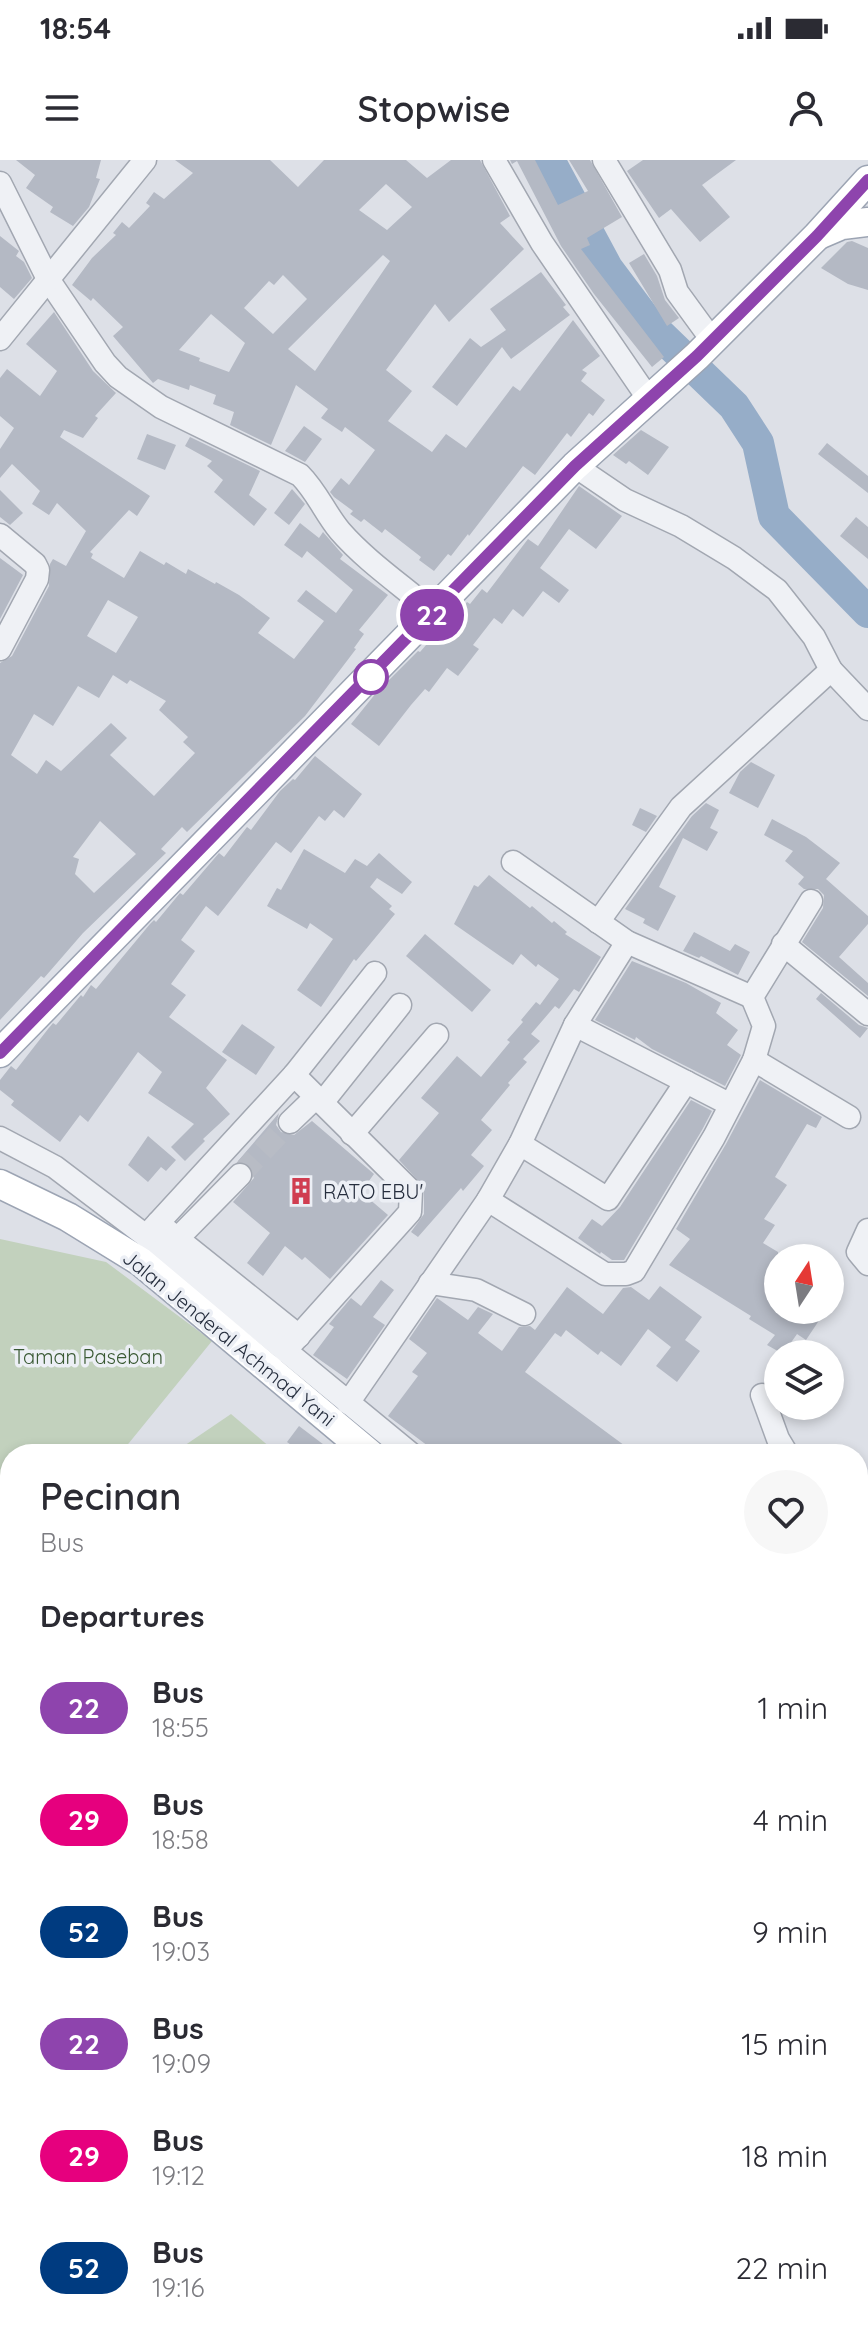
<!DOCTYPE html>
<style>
body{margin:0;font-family:Quicksand,sans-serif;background:#f7f7f7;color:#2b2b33;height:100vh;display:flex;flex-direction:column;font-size:30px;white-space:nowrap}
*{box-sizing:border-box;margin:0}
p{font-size:26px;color:#7c7c81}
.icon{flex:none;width:44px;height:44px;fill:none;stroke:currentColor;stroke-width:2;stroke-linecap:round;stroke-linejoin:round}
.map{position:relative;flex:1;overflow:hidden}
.panel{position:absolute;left:0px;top:1284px;width:868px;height:896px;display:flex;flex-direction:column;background:#fff;border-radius:32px 32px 0 0;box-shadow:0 4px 12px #0003}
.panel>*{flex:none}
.badge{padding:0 16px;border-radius:26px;font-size:28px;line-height:52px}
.needle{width:52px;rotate:12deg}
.tools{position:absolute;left:764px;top:1084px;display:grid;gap:16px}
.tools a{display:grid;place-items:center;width:80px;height:80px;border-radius:50%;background:#fff;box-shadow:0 4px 12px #0003;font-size:40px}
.map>.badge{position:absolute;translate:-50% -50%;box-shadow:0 0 0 4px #fff}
h2{padding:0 40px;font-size:30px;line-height:72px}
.round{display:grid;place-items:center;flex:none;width:84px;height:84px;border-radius:42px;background:#f7f7f7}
.overview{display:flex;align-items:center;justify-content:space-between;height:136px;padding:0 40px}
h1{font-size:38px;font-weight:600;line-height:60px}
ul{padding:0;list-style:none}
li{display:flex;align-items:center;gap:24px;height:112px;padding:0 40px}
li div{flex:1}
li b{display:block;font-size:30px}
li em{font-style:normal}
li .badge{min-width:88px;font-weight:700;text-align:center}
.status{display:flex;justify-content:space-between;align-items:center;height:56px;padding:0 40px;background:#fff;direction:ltr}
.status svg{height:22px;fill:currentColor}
header{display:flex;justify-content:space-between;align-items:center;height:104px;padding:0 40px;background:#fff;font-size:36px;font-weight:600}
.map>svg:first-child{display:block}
</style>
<div class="status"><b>18:54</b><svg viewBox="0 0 49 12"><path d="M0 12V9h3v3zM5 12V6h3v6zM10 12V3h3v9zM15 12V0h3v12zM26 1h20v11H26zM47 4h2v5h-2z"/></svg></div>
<header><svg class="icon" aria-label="menu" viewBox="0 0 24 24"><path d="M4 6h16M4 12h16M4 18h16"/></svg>Stopwise<svg class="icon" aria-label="person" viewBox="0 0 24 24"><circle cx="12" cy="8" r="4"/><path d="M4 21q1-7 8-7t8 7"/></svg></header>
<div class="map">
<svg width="868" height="2180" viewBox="0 0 868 2180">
<rect width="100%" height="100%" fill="#dde0e7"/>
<g fill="#c2d1bd">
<polygon points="0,1079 106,1102 212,1181 120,1294 10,1294 10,1341 0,1332"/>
<polygon points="231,1254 278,1294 172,1294"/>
<polygon points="0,1389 10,1398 10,1662 0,1653"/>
</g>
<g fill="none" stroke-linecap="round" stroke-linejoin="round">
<polyline stroke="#96adc8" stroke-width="32" points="549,0 607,108 649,164 734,246 758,283 774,356 868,452"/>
</g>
<g fill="#b4b9c4" fill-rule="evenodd">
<polygon points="16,0 101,0 96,18 100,19 89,47 73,66 50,52 53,47 26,28 35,15"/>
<path d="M175,0H270L298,27L324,0H406L427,18L451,0H480L510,56L500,63L524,89L449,162L435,144L423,160L386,210L412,231L388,261L432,292L446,274L466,288L513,226L520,231L573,160L600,196L582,210L587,213L581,221L605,240L593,256L589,253L571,277L567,273L535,315L523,306L469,376L468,374L451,396L448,394L434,411L419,400L421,397L385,369L382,373L364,359L361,362L350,354L353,351L334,337L330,332L341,318L349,325L375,290L345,267L342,272L321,258L328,249L296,225L271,285L230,265L234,252L213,244L216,235L190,225L189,230L158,219L153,223L113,176L123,167L93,138L91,141L72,125L92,98L116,75L113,73L122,62L129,68L150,46L146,43L154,32L164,39L193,13ZM386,24L412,47L387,70L359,50ZM383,95L390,101L315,211L288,189ZM283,115L307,139L273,174L244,148L269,121L274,125ZM211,154L245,183L229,212L199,201L200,198L179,190Z"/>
<polygon points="510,0 535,0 558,45 588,31 569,0 590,0 622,57 587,78 590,85 581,89 664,197 652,207 594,134 561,86 517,1 512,4"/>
<polygon points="643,0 736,0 702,25 730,57 700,82 671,49 659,58 627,11"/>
<polygon points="0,76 19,91 16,96 24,102 32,118 14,139 0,127"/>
<polygon points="852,81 868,88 868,130 848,124 821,108 847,82"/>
<polygon points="644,94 657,116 665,140 679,158 667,166 629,103"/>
<polygon points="541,112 566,145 563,147 570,155 511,199 502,187 457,246 432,227 470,178 481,187 506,170 490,149"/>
<path d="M54,152L93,211L116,233L95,256L98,258L83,278L64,270L60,277L150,336L137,356L129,350L90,392L93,394L91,398L124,418L140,391L164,405L166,402L186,414L188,409L215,424L216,422L239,435L270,458L258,473L294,499L324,461L297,441L306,430L336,453L353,430L307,391L302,398L284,385L300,363L319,378L323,372L343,395L340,399L388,435L359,470L364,474L354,488L356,489L305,556L187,672L182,667L161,689L166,693L83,773L44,818L41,816L0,860V503L12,496L49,426L50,404L53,399L66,406L86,371L57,343L49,355L32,344L40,331L12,304L0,318V289L14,268L0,256V218L7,209L40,236L57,211L26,184ZM108,440L138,457L116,493L87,476ZM113,515L127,524L130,520L166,541L159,550L188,577L183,582L195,593L154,636L110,595L127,578L111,563L61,611L46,600L37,614L11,595L34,554L53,566L78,526L99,538ZM100,661L136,694L94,733L75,714L79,699L73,697Z"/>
<polygon points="304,266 322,279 305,302 285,291"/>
<polygon points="641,270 669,287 648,315 629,301 626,304 613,295"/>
<polygon points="147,274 176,285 165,310 137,299"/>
<polygon points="190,277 260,311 249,335 267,349 254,366 214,332 223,320 207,306 212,301 185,286"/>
<polygon points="827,283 868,316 868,333 818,294"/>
<polygon points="579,326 622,356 596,389 569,369 540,408 569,430 559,443 543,431 523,457 513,449 502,464 494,458 473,485 479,489 458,516 447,508 429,532 425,529 411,545 379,586 351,564 376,533 418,491 420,492 445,463 448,466 467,442 470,444 482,429 487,433 528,379 538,386"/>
<polygon points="292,329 305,344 289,365 274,353"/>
<polygon points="0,330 23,353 10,365 0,357"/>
<polygon points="856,357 868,367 868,399 840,376"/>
<polygon points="0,398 23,415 0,459"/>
<polygon points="315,596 362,634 344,658 334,650 325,661 319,656 291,693 276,682 218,756 206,746 181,780 195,791 171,824 186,835 169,857 227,900 206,928 230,954 203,979 205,981 185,1001 171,987 194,964 148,933 162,912 138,892 88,962 80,955 60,982 11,945 14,941 0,930 0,920 11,906 16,910 48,869 53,863 56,865 81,835 83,837 91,825 96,829 150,764 154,760 156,762 180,733 183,735 219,693 224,697 247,667 251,670 280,631 293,619 295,620"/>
<polygon points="751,602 775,615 758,648 729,633 740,612"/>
<polygon points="706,643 719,650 710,668 718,672 707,691 683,678 659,727 676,736 658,771 643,763 645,759 625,749 692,656"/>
<polygon points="640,648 657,656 646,672 632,665"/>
<polygon points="772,659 806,677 840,703 826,719 868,756 868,764 839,797 868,823 868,836 802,782 823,748 824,735 818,729 804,729 798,724 804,717 785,701 793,691 764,675"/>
<polygon points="304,689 345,713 355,699 367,706 379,693 412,722 402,734 377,718 370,727 392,746 389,749 395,754 356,801 354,799 321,847 297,830 333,779 310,763 307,769 267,746 277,728 281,730"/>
<polygon points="489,715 530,748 532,746 552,763 554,761 567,772 565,774 601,797 579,832 574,829 559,849 555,846 531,874 540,881 523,899 527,902 508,923 510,925 481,960 492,970 471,995 484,1006 463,1031 461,1028 418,1077 411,1072 424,1054 424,1027 399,1000 439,953 421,938 457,896 481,917 510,882 507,880 523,862 521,860 536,842 540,845 559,819 538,804 536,807 521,794 513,805 454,764 474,725 478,727"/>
<polygon points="694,772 730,791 735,784 750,792 738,815 701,796 699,798 683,791"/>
<polygon points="425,774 491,830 472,852 406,796"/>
<polygon points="632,801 686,823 721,843 716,853 738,870 727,885 741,895 725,926 652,889 636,877 635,880 595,860"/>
<polygon points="821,833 859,865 868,868 860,878 816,839"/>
<polygon points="242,864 275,887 256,915 222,892"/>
<polygon points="760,920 822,957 816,968 807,964 775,1017 787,1025 764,1059 775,1065 763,1083 778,1092 778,1150 826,1150 806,1180 797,1174 783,1194 767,1185 775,1175 749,1159 751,1156 669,1105 690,1079 676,1069 726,984"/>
<polygon points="691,940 712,951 702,970 624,1100 612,1100 601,1092 600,1094 578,1078 592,1059 602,1066 620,1047"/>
<polygon points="279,953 276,965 281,972 294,975 312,961 374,1014 361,1032 388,1055 330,1119 305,1097 302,1100 285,1086 263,1116 247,1103 270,1073 233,1042 254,1018 250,1006 238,1001"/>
<polygon points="148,976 176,1000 166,1011 161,1007 148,1022 128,1005"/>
<polygon points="381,1120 394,1130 373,1157 385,1165 347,1219 313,1195 334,1167 329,1164 351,1138 361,1146"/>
<polygon points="660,1126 702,1157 685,1180 700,1191 677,1222 656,1206 671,1187 648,1169 621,1206 601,1191 598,1195 566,1170 561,1177 555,1173 525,1212 636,1294 449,1294 440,1287 436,1292 388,1256 418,1216 412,1212 427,1193 409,1179 437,1138 468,1160 478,1147 493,1154 478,1173 502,1191 519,1167 530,1166 535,1170 567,1127 603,1154 623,1128 631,1127 649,1140"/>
<polygon points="299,1266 336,1294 304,1294 287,1282"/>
</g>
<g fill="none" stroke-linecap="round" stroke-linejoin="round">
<polyline stroke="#b8bcc5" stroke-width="22" stroke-dasharray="22 11" stroke-linecap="butt" points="240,1015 290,962"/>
<g stroke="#a2a7b1" stroke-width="25">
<g id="minor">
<polyline points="494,0 542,83 648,238"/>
<polyline points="604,0 670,110 677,132 712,180"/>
<path d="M0,23L48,119L105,203L118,217L161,247L300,315C317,332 325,353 340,371C367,402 403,426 434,453"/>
<polyline points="0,179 145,0"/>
<polyline points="575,306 625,340 681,366 734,398 777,430 814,477 831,510 868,549"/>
<polyline points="0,375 35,404 38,410 37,419 0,489"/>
<polyline points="513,702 627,782 752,837"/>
<polyline points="598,762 681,647 831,510"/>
<polyline points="783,784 868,854"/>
<polyline points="575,865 729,944"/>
<polyline points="754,900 849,957"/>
<polyline points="294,915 375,813"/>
<polyline points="322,943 400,845"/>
<polyline points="290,962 316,937"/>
<polyline points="352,974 437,875"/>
<polyline points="0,978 55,1007 146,1076 411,1294"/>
<polyline points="520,984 608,1039 686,922"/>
<polyline points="488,1040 605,1114 626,1114 634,1111 714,977 754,900 764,866 752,837 811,741"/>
<polyline points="158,1063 299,1176"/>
<polyline points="868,1070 858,1092 868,1104"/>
<polyline points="146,1076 294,915 411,1031 410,1052 285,1191"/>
<polyline points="177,1079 240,1015"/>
<polyline points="430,1123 476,1130 524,1154"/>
<polyline points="762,1235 778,1279 787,1294"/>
<polyline points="348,1243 488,1040 520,984 575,865 627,782"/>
<polyline points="858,1384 868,1374"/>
<polyline points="858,1508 868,1514"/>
<polyline points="0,1692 10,1701"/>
<polyline points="858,1804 868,1796"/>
<polyline points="0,1853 10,1847"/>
<polyline points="858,2053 868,2038"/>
<polyline points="633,2170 648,2180"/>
<polyline points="845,2170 862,2180"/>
<polyline points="479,2180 487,2170"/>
<polyline points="670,2180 681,2170"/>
</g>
</g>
<g stroke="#9ca4b3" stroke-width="31">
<g id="major">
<polyline points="821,74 842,65 868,62"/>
<polyline points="0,893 575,306 697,196 817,76 868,20"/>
<polyline points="0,1024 68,1057 141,1102 370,1294"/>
<polyline points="858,1537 868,1544"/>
</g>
</g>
<use href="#minor" stroke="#eff1f5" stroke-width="22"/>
<use href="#major" stroke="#fff" stroke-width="28"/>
</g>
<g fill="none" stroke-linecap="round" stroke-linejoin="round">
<g stroke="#fff" stroke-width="18">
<polyline id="line" points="0,893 575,306 697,196 817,76 868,20"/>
</g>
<use href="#line" stroke="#8e44ad" stroke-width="12"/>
</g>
<defs>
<g id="building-bare" transform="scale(2.16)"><path d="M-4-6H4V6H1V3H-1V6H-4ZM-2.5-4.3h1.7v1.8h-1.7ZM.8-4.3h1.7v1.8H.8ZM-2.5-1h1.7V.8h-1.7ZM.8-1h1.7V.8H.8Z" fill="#d03d50" stroke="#eceff5" stroke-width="2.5" paint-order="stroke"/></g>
</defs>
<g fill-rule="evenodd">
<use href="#building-bare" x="301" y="1031"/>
</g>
<circle fill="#fff" stroke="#8e44ad" stroke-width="4" cx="371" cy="517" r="16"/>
<g text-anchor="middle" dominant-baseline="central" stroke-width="7" stroke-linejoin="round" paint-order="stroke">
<g font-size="20" fill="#262e3e" stroke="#eceff5" text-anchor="start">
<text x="323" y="1031">RATO EBU'</text>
</g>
<g font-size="20" fill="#262e3e" stroke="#eceff5">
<text transform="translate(229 1178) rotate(39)">Jalan Jenderal Achmad Yani</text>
</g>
<g font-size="20" fill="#395933" stroke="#eceff5">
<text x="88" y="1196">Taman Paseban</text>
</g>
</g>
</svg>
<div class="tools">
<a><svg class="needle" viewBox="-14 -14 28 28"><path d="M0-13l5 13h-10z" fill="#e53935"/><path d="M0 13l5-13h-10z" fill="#7c7c81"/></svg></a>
<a><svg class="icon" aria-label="layers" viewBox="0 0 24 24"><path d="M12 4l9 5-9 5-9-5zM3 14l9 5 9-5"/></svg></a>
</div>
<b class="badge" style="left:432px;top:455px;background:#8e44ad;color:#fff">22</b>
<section class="panel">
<div class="overview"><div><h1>Pecinan</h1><p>Bus</p></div><a class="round"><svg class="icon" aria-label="heart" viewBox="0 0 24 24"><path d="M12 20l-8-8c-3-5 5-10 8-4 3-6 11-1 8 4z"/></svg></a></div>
<h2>Departures</h2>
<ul>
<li><span class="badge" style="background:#8e44ad;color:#fff">22</span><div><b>Bus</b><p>18:55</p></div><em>1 min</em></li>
<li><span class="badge" style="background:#e6007e;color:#fff">29</span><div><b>Bus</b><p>18:58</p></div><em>4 min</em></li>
<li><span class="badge" style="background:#003b80;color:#fff">52</span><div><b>Bus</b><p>19:03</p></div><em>9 min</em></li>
<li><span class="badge" style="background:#8e44ad;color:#fff">22</span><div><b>Bus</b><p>19:09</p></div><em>15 min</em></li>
<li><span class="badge" style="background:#e6007e;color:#fff">29</span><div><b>Bus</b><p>19:12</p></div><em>18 min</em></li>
<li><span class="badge" style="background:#003b80;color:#fff">52</span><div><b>Bus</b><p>19:16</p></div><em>22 min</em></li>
</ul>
</section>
</div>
